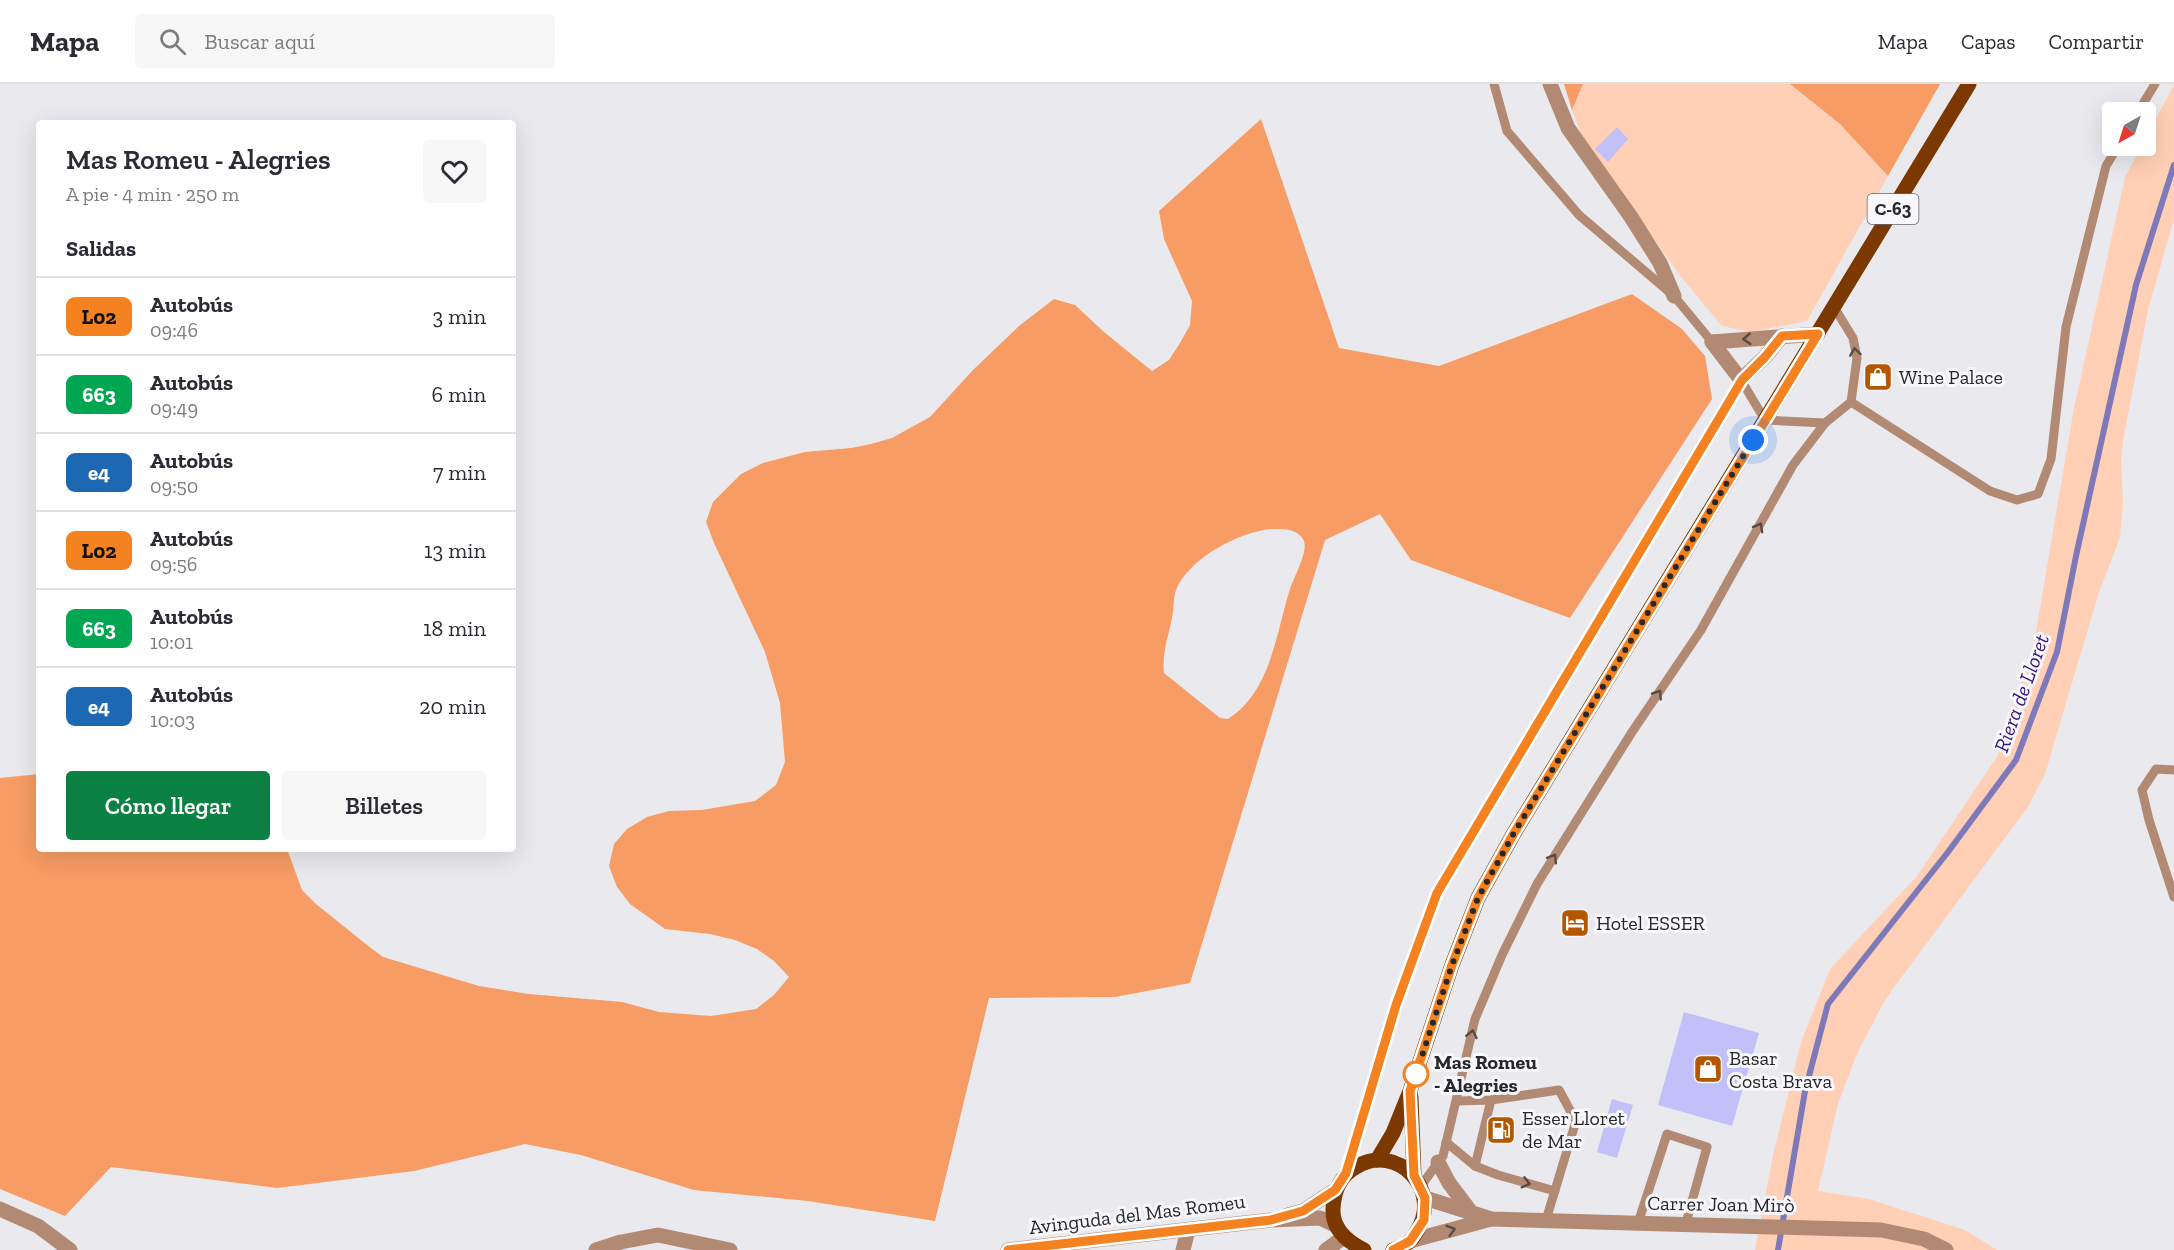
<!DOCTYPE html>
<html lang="es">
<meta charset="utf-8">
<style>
body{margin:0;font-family:"Zilla Slab",serif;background:#f7f7f7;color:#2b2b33;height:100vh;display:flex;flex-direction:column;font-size:22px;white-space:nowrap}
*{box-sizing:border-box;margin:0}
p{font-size:20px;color:#7c7c81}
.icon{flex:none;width:33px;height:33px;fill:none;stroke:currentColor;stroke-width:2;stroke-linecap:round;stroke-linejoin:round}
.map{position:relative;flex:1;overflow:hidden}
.side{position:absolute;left:36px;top:36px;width:480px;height:732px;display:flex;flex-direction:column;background:#fff;border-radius:6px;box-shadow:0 6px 24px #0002}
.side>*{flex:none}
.badge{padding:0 12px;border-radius:9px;font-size:21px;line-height:39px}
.needle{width:39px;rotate:219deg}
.tools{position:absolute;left:2102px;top:18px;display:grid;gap:12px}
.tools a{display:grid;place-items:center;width:54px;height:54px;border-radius:6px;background:#fff;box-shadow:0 6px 24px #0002;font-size:30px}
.you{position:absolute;width:30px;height:30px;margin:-15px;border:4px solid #fff;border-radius:50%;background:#1a73e8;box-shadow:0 0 0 9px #1a73e833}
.map>.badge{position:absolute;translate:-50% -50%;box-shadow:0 0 0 3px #fff}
h2{padding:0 30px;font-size:22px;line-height:54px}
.round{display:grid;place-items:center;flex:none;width:63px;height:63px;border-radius:6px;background:#f7f7f7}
.overview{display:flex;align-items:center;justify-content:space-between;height:102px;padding:0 30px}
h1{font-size:28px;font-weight:600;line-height:45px}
.primary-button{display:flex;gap:12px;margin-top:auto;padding:12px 30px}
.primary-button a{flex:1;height:69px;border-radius:6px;background:#0b8043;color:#fff;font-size:24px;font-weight:600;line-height:69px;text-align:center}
.primary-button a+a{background:#f7f7f7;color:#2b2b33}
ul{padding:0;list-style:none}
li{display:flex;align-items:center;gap:18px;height:78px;padding:0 30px;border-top:2px solid #e1e1e2}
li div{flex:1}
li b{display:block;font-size:22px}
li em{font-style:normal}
li .badge{min-width:66px;font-weight:700;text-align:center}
header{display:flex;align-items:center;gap:36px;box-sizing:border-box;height:84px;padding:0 30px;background:#fff;border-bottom:2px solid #e1e1e2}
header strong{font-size:28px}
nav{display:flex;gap:33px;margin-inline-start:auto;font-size:21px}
.search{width:420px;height:54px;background:#f7f7f7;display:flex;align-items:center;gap:15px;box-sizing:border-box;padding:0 21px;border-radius:6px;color:#7c7c81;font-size:22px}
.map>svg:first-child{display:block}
</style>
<header>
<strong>Mapa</strong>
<div class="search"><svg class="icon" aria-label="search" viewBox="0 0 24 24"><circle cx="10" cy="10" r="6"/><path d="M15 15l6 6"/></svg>Buscar aquí</div>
<nav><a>Mapa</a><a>Capas</a><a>Compartir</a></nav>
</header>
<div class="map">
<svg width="2174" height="1166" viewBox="0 0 2174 1166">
<rect width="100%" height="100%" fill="#eaeaee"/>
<g fill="#ffd0b6">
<polygon points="1583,0 1790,0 1840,40 1888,92 1807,237 1751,248 1722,242 1682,194 1584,57 1572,26"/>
<polygon points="2174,1 2174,135 2148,226 2123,357 2121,378 2123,417 2120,454 2099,508 2045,690 2028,723 1892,906 1880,925 1856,972 1838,1020 1818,1107 1869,1115 1965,1146 1997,1166 1755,1166 1773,1071 1801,958 1830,885 1917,792 1998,671 2034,559 2074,324 2125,93 2142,62 2145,62 2145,55"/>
</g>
<g fill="#f69c64" fill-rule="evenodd">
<polygon points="1564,0 1583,0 1572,26"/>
<polygon points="1790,0 1940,0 1888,92 1840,40"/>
<path d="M1261,35L1339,264L1439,282L1632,210L1682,245L1705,272L1712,315L1570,534L1411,476L1380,430L1325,456L1190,899L1115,913L989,914L935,1137L808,1117L694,1106L581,1071L525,1060L414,1087L277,1104L111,1083L65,1132L0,1105V694L39,690V765H287L302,806L316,820L367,861L383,873L479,902L529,910L622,918L659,928L711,932L756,925L774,911L789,893L774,877L757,865L735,856L710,850L665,845L630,820L617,803L609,782L614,760L627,745L647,733L669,727L702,726L755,717L776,701L785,678L780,619L765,568L714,459L706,438L713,418L741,390L763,379L805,368L851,364L871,360L892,354L930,333L973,286L1019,242L1054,215L1075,221L1104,248L1152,287L1169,276L1180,259L1190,241L1192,217L1164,155L1159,127ZM1271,445C1283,445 1298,444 1304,457C1308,468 1294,493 1290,505C1276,549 1271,608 1228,635L1220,634L1164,589C1162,568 1168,554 1172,534C1174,525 1173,515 1176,506C1189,474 1239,448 1271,445Z"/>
</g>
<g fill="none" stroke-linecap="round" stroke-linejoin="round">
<polyline stroke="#7e7aba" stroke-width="6" points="1778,1166 1805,1007 1828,920 1948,768 2016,676 2057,568 2076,472 2136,201 2174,81"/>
</g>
<g fill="#c1c0f8">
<polygon points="1617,43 1628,55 1608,78 1595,65"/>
<polygon points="1684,928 1759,949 1732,1042 1658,1021"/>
<polygon points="1612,1015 1633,1021 1617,1074 1597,1068"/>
</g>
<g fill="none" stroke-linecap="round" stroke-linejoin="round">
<g stroke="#b28a73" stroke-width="9">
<polyline points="1494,0 1507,47 1579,131 1674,212 1712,258"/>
<polyline points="2138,28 2155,0"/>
<polyline points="1851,318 1990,407 2017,416 2038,410 2051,375 2066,243 2106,82 2118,62"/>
<polyline points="2174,686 2156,685 2142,706 2149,736 2174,813"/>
<polyline points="1457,1017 1491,1016 1559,1006 1576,1037 1546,1136"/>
<polyline points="1446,1058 1475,1082 1498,1091 1555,1107"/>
<polyline points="1475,1082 1491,1016"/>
<polyline points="1346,1089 1396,921 1437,809 1741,296 1765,336 1825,339 1851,318 1857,274 1853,254 1834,223"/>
<polyline points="1420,1103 1443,1072 1475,935 1502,871 1537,800 1632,648 1701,546 1793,381 1825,339"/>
<polyline points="1638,1139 1667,1050 1707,1063 1686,1139"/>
</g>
<g stroke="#b28a73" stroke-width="15">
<polyline points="1550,0 1568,44 1631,133 1660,179 1674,212"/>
<polyline points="1712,258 1741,296 1765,273 1782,252"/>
<polyline points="1712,258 1818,250"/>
<polyline points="1438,1078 1449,1099 1471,1128"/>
<polyline points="1425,1114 1491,1135 1881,1146 1924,1155 1946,1166"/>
<polyline points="0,1125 38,1142 70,1166"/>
<polyline points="1288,1131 1303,1127 1335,1106"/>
<polyline points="1410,1157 1491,1135"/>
<polyline points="596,1166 621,1158 658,1151 730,1166"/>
<polyline points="1008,1166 1271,1136 1320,1134 1337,1142"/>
<polyline points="1183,1166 1188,1146"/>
<polyline points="1326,1166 1344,1153"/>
</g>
<g stroke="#7b3800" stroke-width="15">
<polyline points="1411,1013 1414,1091"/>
<polyline points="1377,1076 1393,1049 1410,1007 1452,881 1478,814 1514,749 1969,0"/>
<path d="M1364,1166C1348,1158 1332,1145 1333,1125C1334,1106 1340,1092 1356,1083C1397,1058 1443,1106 1417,1147C1415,1150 1413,1155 1409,1158C1405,1161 1398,1164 1393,1166"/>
</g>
</g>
<defs><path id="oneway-chevron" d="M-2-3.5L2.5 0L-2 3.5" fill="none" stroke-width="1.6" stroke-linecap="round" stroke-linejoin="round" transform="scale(1.5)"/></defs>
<g stroke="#584a44">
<use href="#oneway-chevron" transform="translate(1747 255) rotate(176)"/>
<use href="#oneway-chevron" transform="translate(1855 268) rotate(-98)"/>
<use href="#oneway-chevron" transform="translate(1759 443) rotate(-61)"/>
<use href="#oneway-chevron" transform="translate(1658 610) rotate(-56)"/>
<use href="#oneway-chevron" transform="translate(1553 774) rotate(-58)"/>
<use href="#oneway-chevron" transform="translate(1472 950) rotate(-78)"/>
<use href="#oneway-chevron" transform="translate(1526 1099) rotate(15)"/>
<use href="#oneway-chevron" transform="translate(1451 1146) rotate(-16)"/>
</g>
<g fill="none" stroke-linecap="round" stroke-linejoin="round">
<g stroke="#fff" stroke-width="14">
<polyline id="line" points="1008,1166 1271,1136 1303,1127 1335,1106 1346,1089 1396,921 1437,809 1742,296 1765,273 1782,252 1818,250 1514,749 1478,814 1452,881 1410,1007 1414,1091 1425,1114 1424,1136 1410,1157 1393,1166"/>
</g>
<use href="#line" stroke="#f58220" stroke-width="9"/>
<polyline stroke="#28282a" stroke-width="6" stroke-dasharray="0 10.8" points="1416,990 1452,881 1478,814 1514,749 1753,356"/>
</g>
<defs>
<g id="shop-square" transform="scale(1.5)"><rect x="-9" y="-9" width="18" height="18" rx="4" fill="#b45703" stroke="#f7f7fc"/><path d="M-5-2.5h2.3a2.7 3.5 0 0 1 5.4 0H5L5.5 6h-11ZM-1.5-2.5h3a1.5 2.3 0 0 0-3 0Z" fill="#fff"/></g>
<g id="hotel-square" transform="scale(1.5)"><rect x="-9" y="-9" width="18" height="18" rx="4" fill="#b45703" stroke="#f7f7fc"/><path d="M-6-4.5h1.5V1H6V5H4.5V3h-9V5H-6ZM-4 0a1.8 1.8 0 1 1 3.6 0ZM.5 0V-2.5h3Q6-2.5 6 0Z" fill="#fff"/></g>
<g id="fuel-square" transform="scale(1.5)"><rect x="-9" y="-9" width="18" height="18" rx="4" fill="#b45703" stroke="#f7f7fc"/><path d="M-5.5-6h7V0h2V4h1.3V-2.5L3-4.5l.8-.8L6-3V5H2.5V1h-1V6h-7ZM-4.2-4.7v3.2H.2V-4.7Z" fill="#fff"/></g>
</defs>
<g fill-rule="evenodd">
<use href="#shop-square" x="1878" y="293"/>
<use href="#hotel-square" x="1575" y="839"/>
<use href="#shop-square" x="1708" y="985"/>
<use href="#fuel-square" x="1501" y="1046"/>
</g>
<circle fill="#fff" stroke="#f58220" stroke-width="3" cx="1416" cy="990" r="12"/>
<g text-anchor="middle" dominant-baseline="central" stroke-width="6" stroke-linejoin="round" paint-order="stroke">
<rect fill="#f7f7fc" stroke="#666669" stroke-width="1.5" x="1867.5" y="110" width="51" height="30" rx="4.5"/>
<g font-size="18" font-weight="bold" fill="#28282a">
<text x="1893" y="125">C-63</text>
</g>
<g font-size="20" fill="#28282a" stroke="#f7f7fc" text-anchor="start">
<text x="1899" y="293">Wine Palace</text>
<text x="1596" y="839">Hotel ESSER</text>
<text x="1729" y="974">Basar<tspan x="1729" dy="23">Costa Brava</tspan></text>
<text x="1522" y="1034">Esser Lloret<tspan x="1522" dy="23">de Mar</tspan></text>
</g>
<g font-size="20" font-weight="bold" fill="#28282a" stroke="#f7f7fc" text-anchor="start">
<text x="1434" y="978">Mas Romeu<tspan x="1434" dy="23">- Alegries</tspan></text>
</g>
<g font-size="20" fill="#28282a" stroke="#f7f7fc">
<text transform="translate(1721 1120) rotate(1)">Carrer Joan Mirò</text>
<text transform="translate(1137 1130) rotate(-7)">Avinguda del Mas Romeu</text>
</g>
<g font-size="21" font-style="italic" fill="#31137c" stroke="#f7f7fc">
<text transform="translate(2021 609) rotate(-70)">Riera de Lloret</text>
</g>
</g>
</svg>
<div class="tools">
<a><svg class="needle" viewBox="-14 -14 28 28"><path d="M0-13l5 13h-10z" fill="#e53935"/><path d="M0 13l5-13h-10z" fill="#7c7c81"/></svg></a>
</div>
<div class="you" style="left:1753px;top:356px"></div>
<section class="side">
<div class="overview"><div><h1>Mas Romeu - Alegries</h1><p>A pie · 4 min · 250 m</p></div><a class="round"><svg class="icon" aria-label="heart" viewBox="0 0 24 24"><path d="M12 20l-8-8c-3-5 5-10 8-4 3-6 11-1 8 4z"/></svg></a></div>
<h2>Salidas</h2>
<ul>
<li><span class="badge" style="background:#f58220;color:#111">L02</span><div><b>Autobús</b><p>09:46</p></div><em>3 min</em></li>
<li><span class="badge" style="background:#00a651;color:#fff">663</span><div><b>Autobús</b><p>09:49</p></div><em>6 min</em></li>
<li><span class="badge" style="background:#1d68b3;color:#fff">e4</span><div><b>Autobús</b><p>09:50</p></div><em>7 min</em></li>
<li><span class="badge" style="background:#f58220;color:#111">L02</span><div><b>Autobús</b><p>09:56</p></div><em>13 min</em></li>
<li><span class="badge" style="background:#00a651;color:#fff">663</span><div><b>Autobús</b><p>10:01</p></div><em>18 min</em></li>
<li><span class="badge" style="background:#1d68b3;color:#fff">e4</span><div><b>Autobús</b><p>10:03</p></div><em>20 min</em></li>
</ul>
<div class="primary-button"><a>Cómo llegar</a><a>Billetes</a></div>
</section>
</div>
